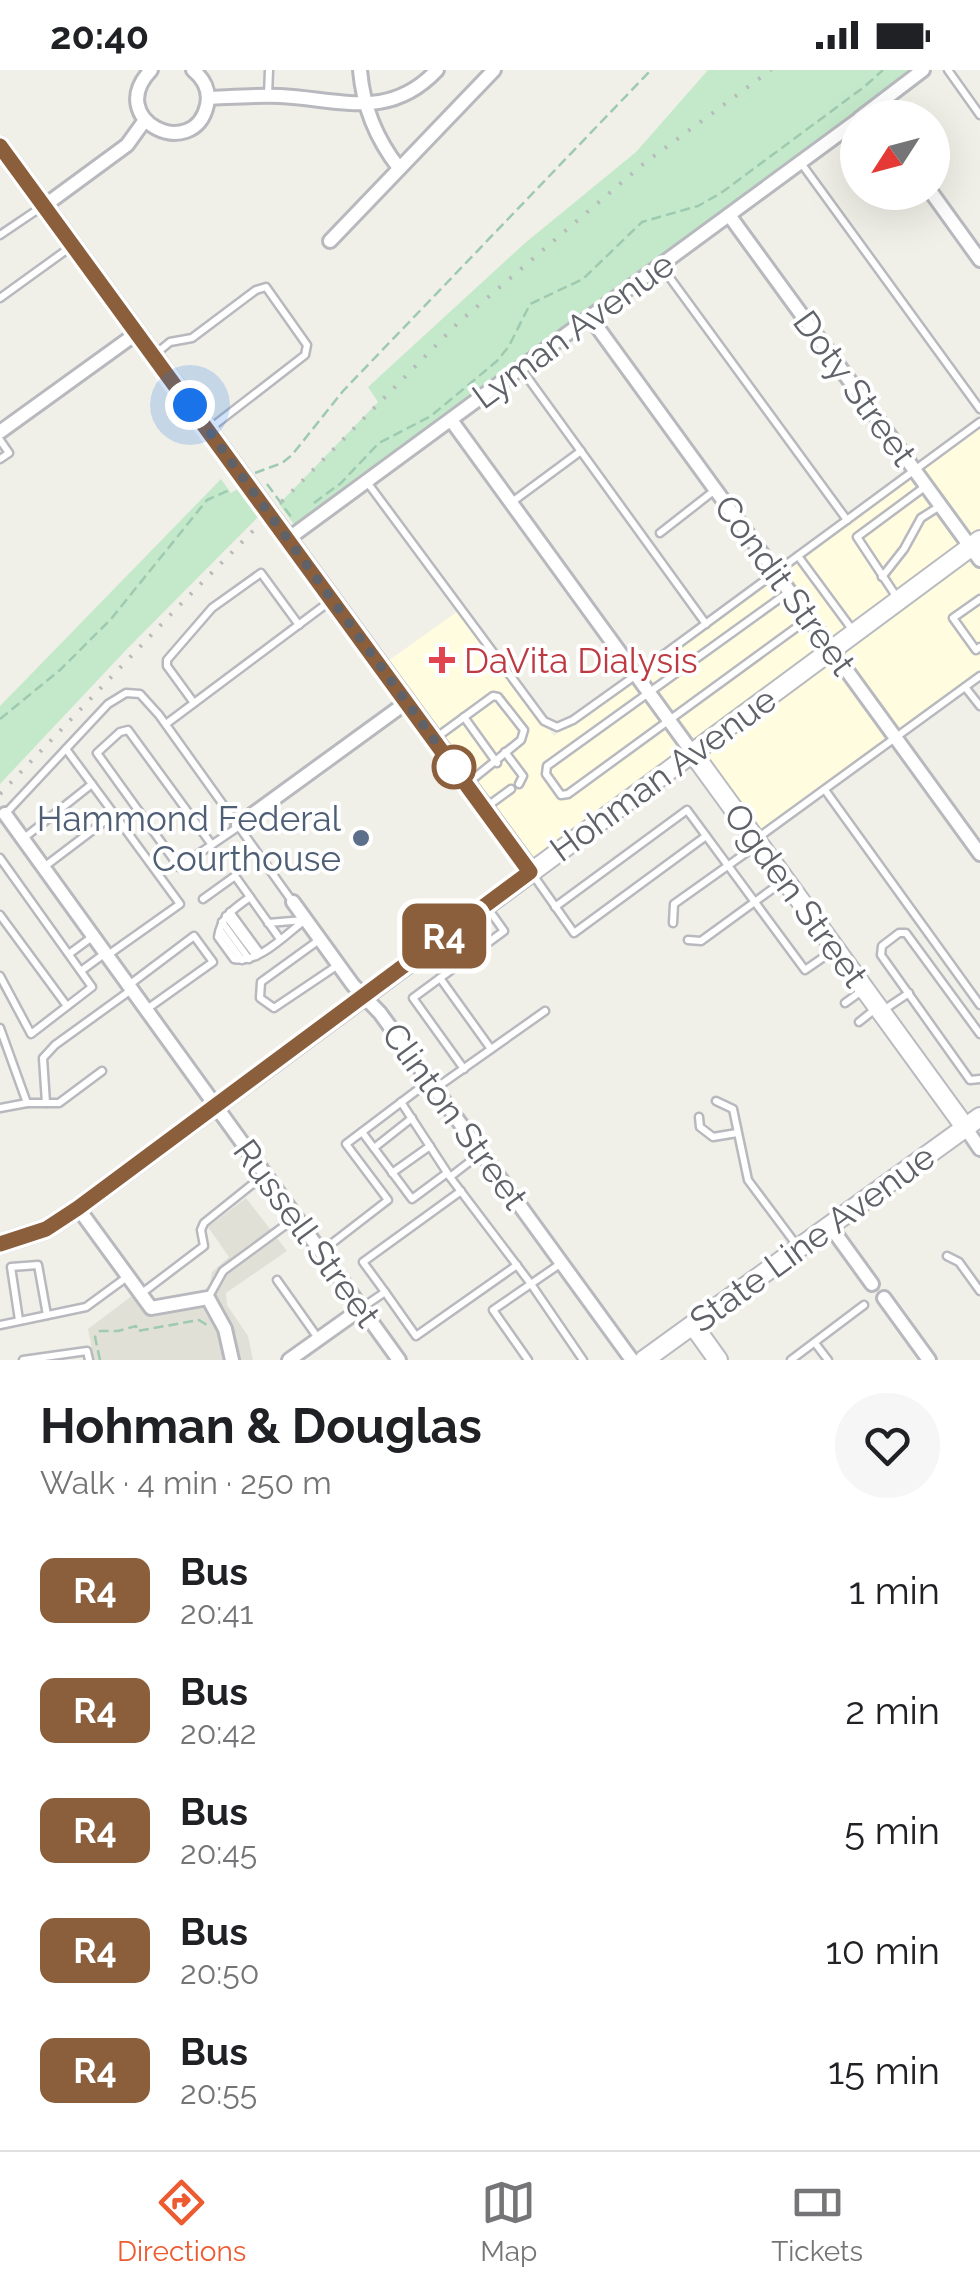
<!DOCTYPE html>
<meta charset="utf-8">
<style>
body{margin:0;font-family:Raleway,sans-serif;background:#f6f6f6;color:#202124;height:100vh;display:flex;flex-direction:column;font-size:38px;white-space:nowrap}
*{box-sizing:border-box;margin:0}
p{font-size:32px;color:#757577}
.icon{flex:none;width:55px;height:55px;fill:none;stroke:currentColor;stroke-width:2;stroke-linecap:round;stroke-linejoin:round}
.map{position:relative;height:1290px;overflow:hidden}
.sheet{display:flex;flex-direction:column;background:#fff;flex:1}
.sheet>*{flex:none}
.badge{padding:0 20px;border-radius:15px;font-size:35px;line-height:65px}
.needle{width:65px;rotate:234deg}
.controls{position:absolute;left:840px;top:30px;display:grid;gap:20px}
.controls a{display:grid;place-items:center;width:110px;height:110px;border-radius:50%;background:#fff;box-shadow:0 10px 40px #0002;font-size:50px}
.you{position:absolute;width:50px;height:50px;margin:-25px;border:8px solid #fff;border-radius:50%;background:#1a73e8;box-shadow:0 0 0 15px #1a73e833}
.map>.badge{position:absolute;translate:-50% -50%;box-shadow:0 0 0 5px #fff}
.round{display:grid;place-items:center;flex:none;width:105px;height:105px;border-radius:52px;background:#f6f6f6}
.headline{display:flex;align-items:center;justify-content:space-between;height:170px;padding:0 40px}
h1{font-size:48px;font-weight:700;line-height:75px}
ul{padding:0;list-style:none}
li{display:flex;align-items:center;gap:30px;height:120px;padding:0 40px}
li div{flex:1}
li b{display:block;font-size:38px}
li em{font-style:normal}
li .badge{min-width:110px;font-weight:700;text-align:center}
.status{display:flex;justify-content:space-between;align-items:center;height:70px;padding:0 50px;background:#fff;direction:ltr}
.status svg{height:28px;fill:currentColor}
.tab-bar{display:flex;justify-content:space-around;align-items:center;height:140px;border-top:2px solid #e0e0e0;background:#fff;font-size:28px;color:#757577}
.tab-bar a{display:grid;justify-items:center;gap:5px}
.tab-bar .current{color:#ed5b31}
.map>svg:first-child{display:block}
</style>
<div class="status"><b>20:40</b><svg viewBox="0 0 49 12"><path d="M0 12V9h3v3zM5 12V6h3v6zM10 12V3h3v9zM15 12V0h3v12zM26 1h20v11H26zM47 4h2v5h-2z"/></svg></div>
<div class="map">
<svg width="980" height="1290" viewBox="0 0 980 1290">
<rect width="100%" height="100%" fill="#f1f0e8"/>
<polygon fill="#fffcdf" points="980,352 980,606 756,770 692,682 531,802 381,596 461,539 554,666"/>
<polygon fill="#e1e0d6" points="246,1128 287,1181 226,1223 227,1235 248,1266 253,1290 94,1290 88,1259 145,1216 156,1234 202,1224 210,1213 212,1202 229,1187 208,1157"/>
<g fill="#c4e9ca">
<polygon points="708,0 922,0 299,461 279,434 378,332 368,317 525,173 636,82"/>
<polygon points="221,409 231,423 239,418 259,446 126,580 0,714 0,636"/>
</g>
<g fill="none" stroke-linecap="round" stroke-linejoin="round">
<g stroke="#b8b9be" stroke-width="11">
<g id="lane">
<polyline points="948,0 980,45"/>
<polyline points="268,25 269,0"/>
<polyline points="801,93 980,339"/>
<polyline points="0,165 40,138"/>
<polyline points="662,197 847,450"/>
<polyline points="0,228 72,176"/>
<polyline points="154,285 170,272 192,268 256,220 266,217 307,275 305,285 208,360"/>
<polyline points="522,300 706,554"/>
<polyline points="0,370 9,383 0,389"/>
<polyline points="367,412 544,651 557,657 573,650 636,605 980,352"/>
<polyline points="512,432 581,381"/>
<polyline points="660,463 715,420"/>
<polyline points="798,486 854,562"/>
<polyline points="882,507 904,479 921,448 940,436"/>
<polyline points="790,521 547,696 546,704 561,725 568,724 808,549"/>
<polyline points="898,529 857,467 926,416"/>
<polyline points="980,529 953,548 976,580 980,577"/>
<polyline points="965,617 980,636"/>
<polyline points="194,633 167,596 167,590 212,538 261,503 299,555"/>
<polyline points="464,647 497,693"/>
<polyline points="166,654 329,532"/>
<polyline points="437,667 493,626 498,627 524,660 521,670 468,713"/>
<polyline points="505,682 523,706 519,714"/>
<polyline points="825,720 980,935"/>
<polyline points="485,738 511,719"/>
<polyline points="6,743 108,634 126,623 140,624 159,645 292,831"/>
<polyline points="759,767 980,606"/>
<polyline points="24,768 92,714"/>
<polyline points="212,775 128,660 120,662 97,683 179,797 238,757"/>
<polyline points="0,788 92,917 31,964 0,906"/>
<polyline points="44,797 114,744 66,679"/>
<polyline points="531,802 574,863 706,766"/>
<path d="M250,827C234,839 221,846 218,867L234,889C259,894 286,864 305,850"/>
<polyline points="203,829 235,806 280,869"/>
<polyline points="555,837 687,740 805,900 834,880"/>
<polyline points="230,842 260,883"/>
<polyline points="0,845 67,936"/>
<polyline points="226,846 256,886"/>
<polyline points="222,852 249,889"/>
<polyline points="268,853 304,850"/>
<polyline points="673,853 674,834 757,775"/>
<polyline points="220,860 242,890"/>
<polyline points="442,869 460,893"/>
<polyline points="319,870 261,912 260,928 274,938 338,895"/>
<polyline points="688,870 701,871 782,812"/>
<polyline points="69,884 92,867"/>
<polyline points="108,885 180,834 114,744"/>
<polyline points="81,901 104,884"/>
<polyline points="440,908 491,979"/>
<polyline points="129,915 194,866 213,892 147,939"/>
<polyline points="845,933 863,920"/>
<polyline points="882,941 909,923"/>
<polyline points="859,952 874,940"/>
<polyline points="0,958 27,1033"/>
<polyline points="980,964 906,863 899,863 882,876 881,885 970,1010 980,1009"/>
<polyline points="464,999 413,928 504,861 487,837"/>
<polyline points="436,1018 545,941"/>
<polyline points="716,1031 733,1039 748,1110 798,1177"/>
<polyline points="401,1032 450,1107 531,1214 583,1290"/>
<polyline points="46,1033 43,988 55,975 131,920"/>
<polyline points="0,1038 27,1033 59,1033 102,1001"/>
<polyline points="699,1047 700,1057 713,1067 737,1063"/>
<polyline points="362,1062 412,1129 447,1103"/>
<polyline points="374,1078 412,1048"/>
<polyline points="392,1103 430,1076"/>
<polyline points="450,1107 481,1083"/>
<polyline points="322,1181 388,1130 346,1074 428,1012"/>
<polyline points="947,1186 959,1192 980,1221"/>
<polyline points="277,1210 318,1268"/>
<polyline points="385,1222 363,1192 461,1121"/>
<polyline points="142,1223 204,1176 201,1160 204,1153 265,1104"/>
<polyline points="208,1228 223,1201 295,1148"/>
<polyline points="363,1237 385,1222 416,1266 517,1195"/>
<polyline points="19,1250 11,1197 38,1195 47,1245"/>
<polyline points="0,1255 86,1237 127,1207"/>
<polyline points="815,1273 828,1290"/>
<polyline points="23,1290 87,1281 89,1290"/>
<polyline points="528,1290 493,1240 560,1194"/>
<polyline points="791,1290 864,1235"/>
</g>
</g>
<g stroke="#b8b9be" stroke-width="18">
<g id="street">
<path d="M151,0C103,50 194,93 207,35C210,21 204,9 193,0"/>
<path d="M360,0C363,36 377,70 399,98"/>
<path d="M208,28C232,27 256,25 280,26C340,29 389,51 437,0"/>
<polyline points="860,48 923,0"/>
<polyline points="931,122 980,190"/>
<polyline points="44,136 127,75 145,50"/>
<polyline points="729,145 980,490"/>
<polyline points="330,171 494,0"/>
<polyline points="590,247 980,784"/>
<polyline points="451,350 692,682"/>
<polyline points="0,362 137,263"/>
<polyline points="288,469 858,50"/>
<polyline points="5,744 399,1290"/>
<polyline points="238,755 407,632"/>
<polyline points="293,832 353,915 380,943 632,1290"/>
<polyline points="965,1057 980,1079"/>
<polyline points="78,1138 151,1238 208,1228 225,1259 232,1290"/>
<polyline points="830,1156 872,1214"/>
<polyline points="884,1228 929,1290"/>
<polyline points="289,1290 362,1238"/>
</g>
</g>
<g stroke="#b9bbc1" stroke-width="22">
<g id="secondary">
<polyline points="0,76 531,802"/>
<polyline points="692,682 965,1057"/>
<polyline points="0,1174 46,1159 78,1138 980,470"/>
<polyline points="693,1255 718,1290"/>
<polyline points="644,1290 980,1047"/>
</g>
</g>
<g stroke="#9dcab0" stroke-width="2.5" stroke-dasharray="10 5" stroke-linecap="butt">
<polyline points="255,403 282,393 292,385 343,321 651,0"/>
<polyline points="267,414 292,448"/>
<polyline points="314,433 341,413 379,373 431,346 497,291 509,276 530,234 583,209 642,152 698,136 721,123 864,17 883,0"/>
<polyline points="0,649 60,600 111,549 207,430 232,419"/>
<polyline points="100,1290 95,1267 100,1261 118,1261 136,1256 137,1261 199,1250 210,1257"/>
</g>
<use href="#lane" stroke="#fff" stroke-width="6"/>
<use href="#street" stroke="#fff" stroke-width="12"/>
<use href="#secondary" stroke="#fff" stroke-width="18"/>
<polyline stroke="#b8b9b9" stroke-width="4" stroke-dasharray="2.5 12" stroke-linecap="butt" points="0,724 175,540 458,253 642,95 771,0"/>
</g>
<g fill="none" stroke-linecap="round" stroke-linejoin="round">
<g stroke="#fff" stroke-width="22">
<polyline id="line" points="0,76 530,802 78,1138 46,1159 0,1174"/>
</g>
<use href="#line" stroke="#8b5e3c" stroke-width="15"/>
<polyline stroke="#5f6268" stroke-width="10" stroke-dasharray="0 18" points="190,335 454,697"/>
</g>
<path fill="#e0444e" stroke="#fff" stroke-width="4" d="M437 575h10v10h10v10h-10v10h-10v-10h-10v-10h10z"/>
<circle fill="#fff" stroke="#8b5e3c" stroke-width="5" cx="454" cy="697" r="20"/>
<circle fill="#5c6f8a" stroke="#fff" stroke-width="4" cx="361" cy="768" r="10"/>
<g text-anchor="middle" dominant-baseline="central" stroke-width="8" stroke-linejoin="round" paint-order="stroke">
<g font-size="35" fill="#5f6268" stroke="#fff">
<text transform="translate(573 260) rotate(-36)">Lyman Avenue</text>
<text transform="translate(855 318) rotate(54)">Doty Street</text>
<text transform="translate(785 515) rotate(54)">Condit Street</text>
<text transform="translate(663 704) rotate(-36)">Hohman Avenue</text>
<text transform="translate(796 825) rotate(54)">Ogden Street</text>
<text transform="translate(455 1046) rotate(54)">Clinton Street</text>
<text transform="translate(307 1163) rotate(54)">Russell Street</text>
<text transform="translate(812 1168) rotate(-36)">State Line Avenue</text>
</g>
<g font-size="35" fill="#be3a42" stroke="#fff" text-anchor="start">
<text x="464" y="590">DaVita Dialysis</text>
</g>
<g font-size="35" fill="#4e5e75" stroke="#fff" text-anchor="end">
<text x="341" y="748">Hammond Federal<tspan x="341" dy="40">Courthouse</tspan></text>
</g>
</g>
</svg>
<div class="controls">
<a><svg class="needle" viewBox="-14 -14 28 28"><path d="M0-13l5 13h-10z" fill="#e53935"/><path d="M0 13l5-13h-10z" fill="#757577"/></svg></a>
</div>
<div class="you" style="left:190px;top:335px"></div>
<b class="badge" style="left:444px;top:866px;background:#8b5e3c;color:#fff">R4</b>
</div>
<section class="sheet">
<div class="headline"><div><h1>Hohman &amp; Douglas</h1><p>Walk · 4 min · 250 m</p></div><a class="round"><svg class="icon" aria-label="heart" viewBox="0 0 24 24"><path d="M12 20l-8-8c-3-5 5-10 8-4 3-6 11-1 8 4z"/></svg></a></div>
<ul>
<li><span class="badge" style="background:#8b5e3c;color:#fff">R4</span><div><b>Bus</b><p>20:41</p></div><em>1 min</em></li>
<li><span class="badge" style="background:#8b5e3c;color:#fff">R4</span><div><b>Bus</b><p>20:42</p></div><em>2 min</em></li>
<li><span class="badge" style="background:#8b5e3c;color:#fff">R4</span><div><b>Bus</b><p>20:45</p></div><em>5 min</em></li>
<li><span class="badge" style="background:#8b5e3c;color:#fff">R4</span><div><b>Bus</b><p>20:50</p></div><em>10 min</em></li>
<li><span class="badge" style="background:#8b5e3c;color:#fff">R4</span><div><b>Bus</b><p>20:55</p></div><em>15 min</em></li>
</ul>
</section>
<nav class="tab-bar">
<a class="current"><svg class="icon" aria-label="directions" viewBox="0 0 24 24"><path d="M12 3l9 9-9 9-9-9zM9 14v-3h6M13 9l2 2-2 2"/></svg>Directions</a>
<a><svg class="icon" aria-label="map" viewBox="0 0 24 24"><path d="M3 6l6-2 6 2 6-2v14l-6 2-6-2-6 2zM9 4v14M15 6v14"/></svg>Map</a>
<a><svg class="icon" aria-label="tickets" viewBox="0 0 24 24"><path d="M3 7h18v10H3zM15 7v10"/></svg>Tickets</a>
</nav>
